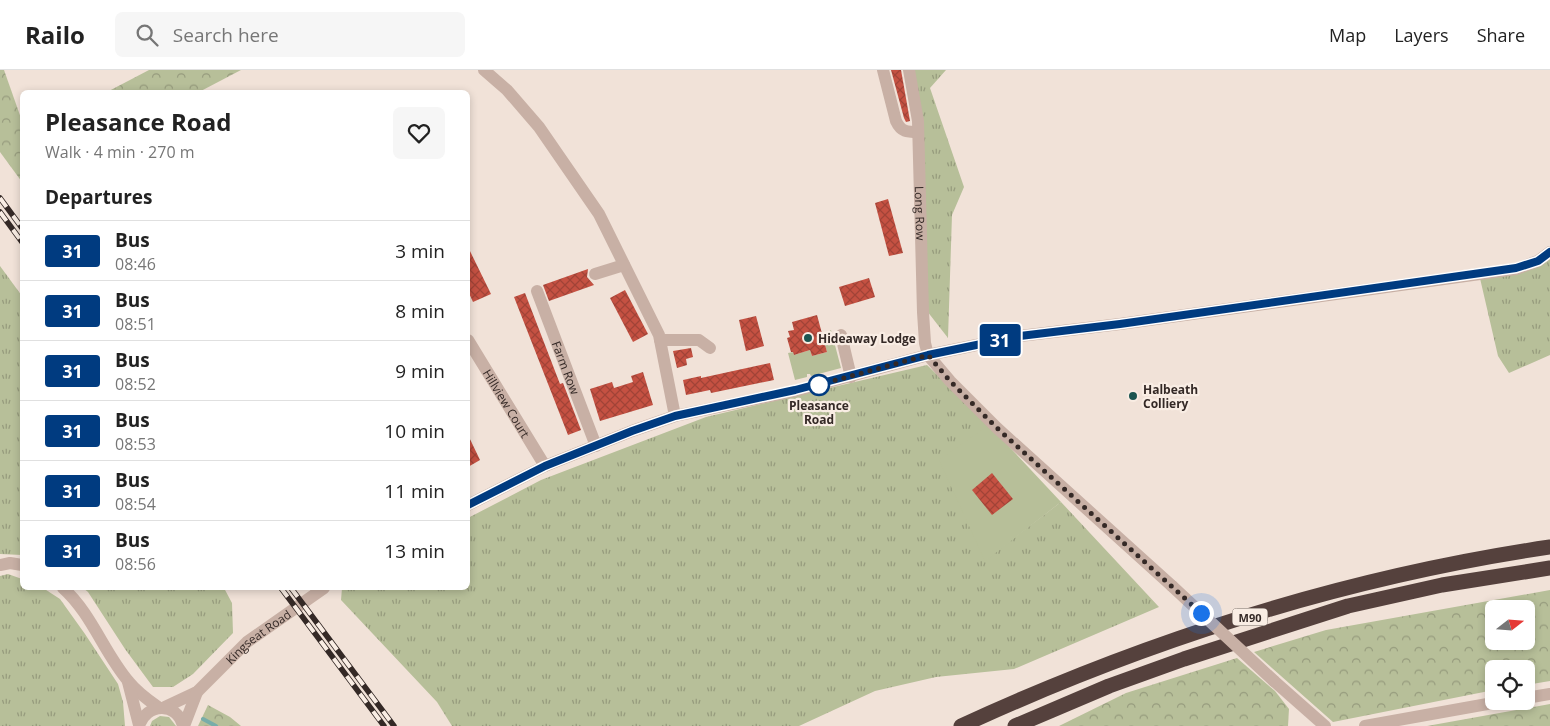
<!DOCTYPE html>
<meta charset="utf-8">
<style>
body{margin:0;font-family:"Open Sans",sans-serif;background:#f6f6f6;color:#222;height:100vh;display:flex;flex-direction:column;font-size:19px;white-space:nowrap}
*{box-sizing:border-box;margin:0}
p{font-size:16px;color:#767676}
.icon{flex:none;width:28px;height:28px;fill:none;stroke:currentColor;stroke-width:2;stroke-linecap:round;stroke-linejoin:round}
.map{position:relative;flex:1;overflow:hidden}
.drawer{position:absolute;left:20px;top:20px;width:450px;height:500px;display:flex;flex-direction:column;background:#fff;border-radius:8px;box-shadow:0 2px 8px #0003}
.drawer>*{flex:none}
.badge{padding:0 10px;border-radius:4px;font-size:18px;line-height:32px}
.needle{width:32px;rotate:73deg}
.buttons{position:absolute;left:1485px;top:530px;display:grid;gap:10px}
.buttons a{display:grid;place-items:center;width:50px;height:50px;border-radius:8px;background:#fff;box-shadow:0 2px 8px #0003;font-size:25px}
.you{position:absolute;width:25px;height:25px;margin:-12px;border:4px solid #fff;border-radius:50%;background:#1a73e8;box-shadow:0 0 0 8px #1a73e833}
.map>.badge{position:absolute;translate:-50% -50%;box-shadow:0 0 0 2px #fff}
h2{padding:0 25px;font-size:19px;line-height:45px}
.round{display:grid;place-items:center;flex:none;width:52px;height:52px;border-radius:8px;background:#f6f6f6}
.summary{display:flex;align-items:center;justify-content:space-between;height:85px;padding:0 25px}
h1{font-size:24px;font-weight:700;line-height:38px}
ul{padding:0;list-style:none}
li{display:flex;align-items:center;gap:15px;height:60px;padding:0 25px;border-top:1px solid #e0e0e0}
li div{flex:1}
li b{display:block;font-size:19px}
li em{font-style:normal}
li .badge{min-width:55px;font-weight:700;text-align:center}
header{display:flex;align-items:center;gap:30px;box-sizing:border-box;height:70px;padding:0 25px;background:#fff;border-bottom:1px solid #e0e0e0}
header strong{font-size:24px}
nav{display:flex;gap:28px;margin-inline-start:auto;font-size:18px}
.search{width:350px;height:45px;background:#f6f6f6;display:flex;align-items:center;gap:12px;box-sizing:border-box;padding:0 18px;border-radius:8px;color:#767676;font-size:19px}
.map>svg:first-child{display:block}
</style>
<header>
<strong>Railo</strong>
<div class="search"><svg class="icon" aria-label="search" viewBox="0 0 24 24"><circle cx="10" cy="10" r="6"/><path d="M15 15l6 6"/></svg>Search here</div>
<nav><a>Map</a><a>Layers</a><a>Share</a></nav>
</header>
<div class="map">
<svg width="1550" height="656" viewBox="0 0 1550 656">
<defs>
<pattern id="grass-tufts" width="24" height="20" patternUnits="userSpaceOnUse" patternTransform="scale(1.25)"><rect width="24" height="20" fill="#b7bf99"/><path d="M3 7l-1-3M5 7V3M7 7l1-3M15 17l-1-3M17 17v-4M19 17l1-3" fill="none" stroke="#969b7d"/></pattern>
<pattern id="forest-crowns" width="20" height="18" patternUnits="userSpaceOnUse" patternTransform="scale(1.25)"><rect width="20" height="18" fill="#b7bf99"/><path d="M2 6a3 3 0 1 1 6 0M12 15a3 3 0 1 1 6 0" fill="none" stroke="#969b7d"/></pattern>
<pattern id="building-cross-hatch" width="8" height="8" patternUnits="userSpaceOnUse" patternTransform="scale(1.25)"><rect width="8" height="8" fill="#c55142"/><path d="M0 0l8 8M0 8l8-8" fill="none" stroke="#a14337"/></pattern>
</defs>
<rect width="100%" height="100%" fill="#f1e2d8"/>
<g fill="url(#grass-tufts)">
<polygon points="914,0 946,0 930,18 964,117 952,145 948,268 927,241"/>
<polygon points="1550,180 1550,285 1509,303 1498,286 1479,204 1516,198"/>
<polygon points="0,196 22,226 22,485 0,484"/>
<polygon points="927,295 989,355 985,490 1061,432 1159,537 1014,599 936,607 875,621 799,656 452,656 437,632 341,530 342,518 468,518 468,448 541,410 706,347"/>
<polygon points="8,504 22,509 22,518 43,518 60,529 85,564 118,614 123,632 125,656 0,656 0,506"/>
<polygon points="83,518 224,518 232,533 233,563 193,604 173,617 153,617 125,579 88,522"/>
<polygon points="160,646 169,647 176,656 150,656 152,651"/>
</g>
<g fill="url(#forest-crowns)" fill-rule="evenodd">
<polygon points="0,0 4,0 22,51 22,112 0,82"/>
<polygon points="149,0 241,0 199,22 107,22"/>
<path d="M1550,520V611L1526,615V599H1494V620L1333,652L1254,582L1326,560ZM1494,539H1526V571H1494Z"/>
<polygon points="1237,588 1275,621 1289,639 1288,656 1059,656 1126,623"/>
<polygon points="1550,634 1550,656 1427,656"/>
<polygon points="208,635 230,647 241,656 198,656"/>
</g>
<g fill="#b7bf99">
<path d="M831,260L841,298L811,306L810,304H807V307L795,310L788,283L793,282L794,285L810,280L812,286L827,282C824,272 823,266 831,260Z"/>
<polygon points="989,355 1061,432 985,491 939,390"/>
</g>
<g fill="none" stroke-linecap="round" stroke-linejoin="round">
<polyline stroke="#78ada9" stroke-width="4" points="203,649 216,656"/>
</g>
<g fill="url(#building-cross-hatch)">
<polygon points="891,0 901,0 910,51 906,52 904,48"/>
<polygon points="888,129 903,183 889,186 875,133"/>
<polygon points="468,177 491,224 473,232 468,221"/>
<polygon points="588,199 587,207 594,215 549,231 543,215"/>
<polygon points="869,208 875,227 845,236 839,217"/>
<polygon points="625,220 648,264 633,272 610,228"/>
<polygon points="525,223 560,314 563,313 581,360 568,365 514,227"/>
<polygon points="817,245 827,282 812,286 810,280 794,285 793,282 791,282 787,268 790,267 788,261 794,260 792,252"/>
<polygon points="756,246 764,276 746,281 739,250"/>
<polygon points="691,278 693,287 686,289 687,295 677,298 673,281"/>
<polygon points="770,293 774,310 711,323 710,320 686,325 683,310 701,306 701,308"/>
<polygon points="643,302 653,335 600,351 590,319 612,312 614,318 633,312 631,306"/>
<polygon points="468,365 480,390 468,397"/>
<polygon points="992,403 1013,429 992,445 972,420"/>
</g>
<g fill="none" stroke-linecap="round" stroke-linejoin="round">
<g stroke="#c8b0a5" stroke-width="12">
<polyline points="484,0 507,20 539,57 599,144 659,265 675,346"/>
<path d="M883,0L896,51C901,62 907,62 918,62"/>
<path id="s1" d="M909,0L918,51L923,242L925,273L928,285L950,311L997,358L1172,516"/>
<polyline points="595,204 624,195"/>
<path id="s2" d="M537,221L596,376"/>
<polyline points="841,265 851,307"/>
<path id="s3" d="M468,270L545,396"/>
<polyline points="660,270 699,270 710,278"/>
<polyline points="468,435 545,396 632,361 675,346 795,321 928,285 1020,266 1120,254 1516,199 1538,191 1550,182"/>
<polyline points="0,495 10,493 22,495"/>
<path d="M63,518C92,544 104,583 129,612C137,622 148,630 158,637"/>
<polyline points="1274,611 1325,656"/>
<polyline points="128,612 139,655"/>
<polyline points="1526,628 1550,624"/>
<path id="s4" d="M165,637L197,622L247,572L324,518"/>
<path d="M139,656C146,633 177,631 183,656"/>
<polyline points="184,656 197,622"/>
<polyline points="1365,656 1504,631"/>
</g>
<g stroke="#55413d" stroke-width="15">
<path d="M961,656C1148,570 1346,507 1550,477"/>
<polyline points="1015,656 1109,616 1184,589 1348,536 1442,515 1550,498"/>
</g>
<g stroke="#342926" stroke-width="5.5">
<g id="rail">
<polyline points="0,128 22,158"/>
<polyline points="0,142 22,172"/>
<polyline points="281,518 384,656"/>
<polyline points="291,518 394,656"/>
</g>
</g>
<use href="#rail" stroke="#f9ede4" stroke-width="4" stroke-dasharray="11" stroke-linecap="butt"/>
<polyline stroke="#c8b0a5" stroke-width="12" points="1172,516 1274,611"/>
</g>
<g fill="none" stroke-linecap="round" stroke-linejoin="round">
<g stroke="#fff" stroke-width="11">
<polyline id="line" points="468,435 545,396 632,361 675,346 795,320 928,285 1020,266 1120,254 1516,198 1538,191 1550,182"/>
</g>
<use href="#line" stroke="#003b80" stroke-width="8"/>
<polyline stroke="#342926" stroke-width="5" stroke-dasharray="0 9" points="819,315 814,316 928,285 950,311 997,358 1201,543"/>
</g>
<g fill="#1c5551" stroke="#f9ede4" stroke-width="2">
<circle cx="808" cy="268" r="5"/>
<circle cx="1133" cy="326" r="5"/>
</g>
<circle fill="#fff" stroke="#003b80" stroke-width="2.5" cx="819" cy="315" r="10"/>
<g text-anchor="middle" dominant-baseline="central" stroke-width="4.5" stroke-linejoin="round" paint-order="stroke">
<rect fill="#f9ede4" stroke="#6f645f" stroke-width="1" x="1232.5" y="538.5" width="35" height="17" rx="4"/>
<g font-size="11" font-weight="bold" fill="#342926">
<text x="1250" y="547">M90</text>
</g>
<g font-size="12" fill="#342926" stroke="#f9ede4">
<text stroke="none"><textPath href="#s1" startOffset="144">Long Row</textPath></text>
<text stroke="none"><textPath href="#s2" startOffset="82">Farm Row</textPath></text>
<text stroke="none"><textPath href="#s3" startOffset="74">Hillview Court</textPath></text>
<text stroke="none"><textPath href="#s4" startOffset="118">Kingseat Road</textPath></text>
</g>
<g font-size="12" font-weight="bold" fill="#342926" stroke="#f9ede4" text-anchor="start">
<text x="818" y="268">Hideaway Lodge</text>
<text x="1143" y="319">Halbeath<tspan x="1143" dy="14">Colliery</tspan></text>
</g>
<g font-size="12" font-weight="bold" fill="#342926" stroke="#f9ede4">
<text x="819" y="335">Pleasance<tspan x="819" dy="14">Road</tspan></text>
</g>
</g>
</svg>
<div class="buttons">
<a><svg class="needle" viewBox="-14 -14 28 28"><path d="M0-13l5 13h-10z" fill="#e53935"/><path d="M0 13l5-13h-10z" fill="#767676"/></svg></a>
<a><svg class="icon" aria-label="locate" viewBox="0 0 24 24"><circle cx="12" cy="12" r="6"/><path d="M12 2v4M12 18v4M2 12h4M18 12h4"/></svg></a>
</div>
<div class="you" style="left:1201px;top:543px"></div>
<b class="badge" style="left:1000px;top:270px;background:#003b80;color:#fff">31</b>
<section class="drawer">
<div class="summary"><div><h1>Pleasance Road</h1><p>Walk · 4 min · 270 m</p></div><a class="round"><svg class="icon" aria-label="heart" viewBox="0 0 24 24"><path d="M12 20l-8-8c-3-5 5-10 8-4 3-6 11-1 8 4z"/></svg></a></div>
<h2>Departures</h2>
<ul>
<li><span class="badge" style="background:#003b80;color:#fff">31</span><div><b>Bus</b><p>08:46</p></div><em>3 min</em></li>
<li><span class="badge" style="background:#003b80;color:#fff">31</span><div><b>Bus</b><p>08:51</p></div><em>8 min</em></li>
<li><span class="badge" style="background:#003b80;color:#fff">31</span><div><b>Bus</b><p>08:52</p></div><em>9 min</em></li>
<li><span class="badge" style="background:#003b80;color:#fff">31</span><div><b>Bus</b><p>08:53</p></div><em>10 min</em></li>
<li><span class="badge" style="background:#003b80;color:#fff">31</span><div><b>Bus</b><p>08:54</p></div><em>11 min</em></li>
<li><span class="badge" style="background:#003b80;color:#fff">31</span><div><b>Bus</b><p>08:56</p></div><em>13 min</em></li>
</ul>
</section>
</div>
